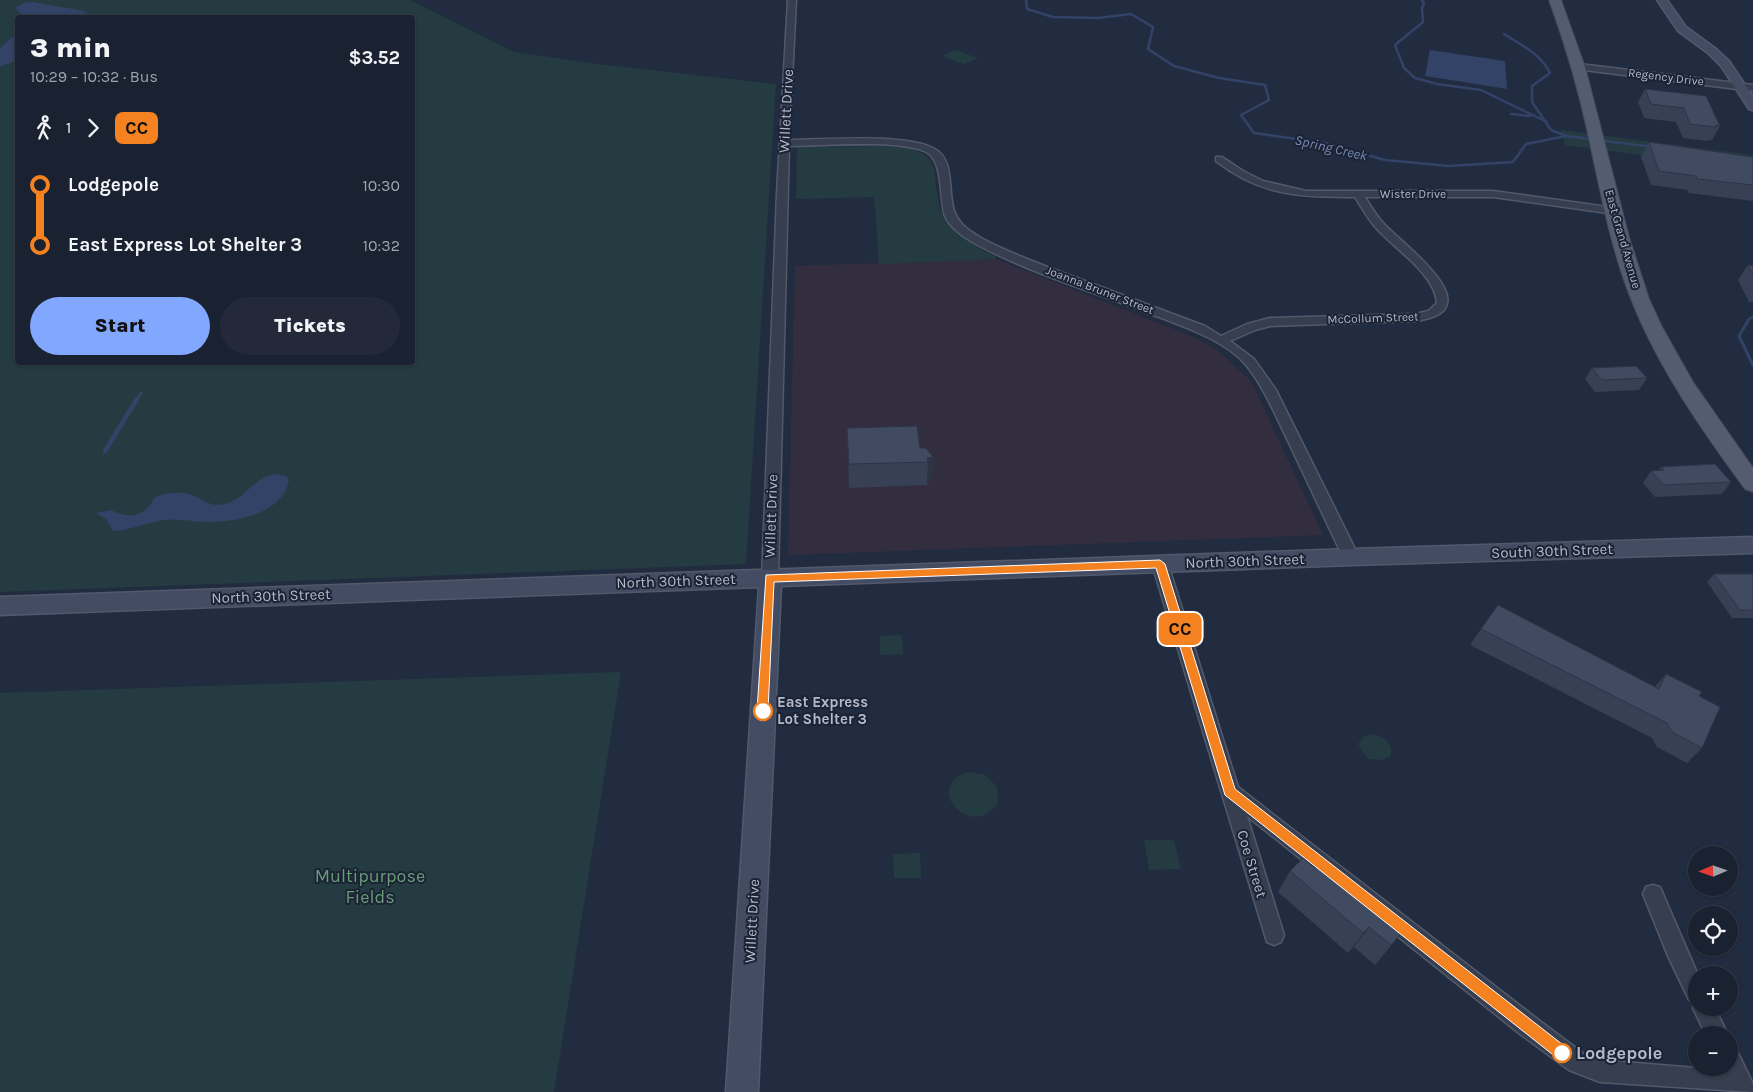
<!DOCTYPE html>
<meta charset="utf-8">
<style>
body{margin:0;font-family:Karla,sans-serif;background:#232938;color:#f1f3f6;height:100vh;display:flex;flex-direction:column;font-size:19px;white-space:nowrap}
*{box-sizing:border-box;margin:0}
p{font-size:16px;color:#9fa3ab}
.icon{flex:none;width:28px;height:28px;fill:none;stroke:currentColor;stroke-width:2;stroke-linecap:round;stroke-linejoin:round}
.map{position:relative;flex:1;overflow:hidden}
.side{position:absolute;left:15px;top:15px;width:400px;height:350px;display:flex;flex-direction:column;background:#1a2130;border-radius:5px;box-shadow:0 1px 4px #0004,0 0 0 1px #383e4c}
.side>*{flex:none}
.badge{padding:0 10px;border-radius:8px;font-size:18px;line-height:32px}
.needle{width:32px;rotate:268deg}
.buttons{position:absolute;left:1688px;top:846px;display:grid;gap:10px}
.buttons a{display:grid;place-items:center;width:50px;height:50px;border-radius:50%;background:#1a2130;box-shadow:0 1px 4px #0004,0 0 0 1px #383e4c;font-size:25px}
.map>.badge{position:absolute;translate:-50% -50%;box-shadow:0 0 0 2px #fff}
.legs{display:flex;align-items:center;gap:8px;height:55px;padding:0 15px;font-size:16px}
.legs p{margin-inline-start:auto}
.headline{display:flex;align-items:center;justify-content:space-between;height:85px;padding:0 15px}
h1{font-size:28px;font-weight:800;line-height:38px}
.action{display:flex;gap:10px;margin-top:auto;padding:10px 15px}
.action a{flex:1;height:58px;border-radius:30px;background:#82a7ff;color:#111;font-size:20px;font-weight:800;line-height:58px;text-align:center}
.action a+a{background:#232938;color:#f1f3f6}
ul{padding:0 15px;list-style:none}
li{display:flex;align-items:center;gap:18px;height:60px;font-size:19px}
li i{display:grid;place-items:center;width:8px;height:100%;margin:0 6px;background:currentColor}
li i::after{content:'';width:12px;height:12px;margin:-6px;border:4px solid;border-radius:50%;background:#1a2130}
li p{margin-inline-start:auto}
li:first-child i{background:linear-gradient(#0000 50%,currentColor 0)}
li:last-child i{background:linear-gradient(currentColor 50%,#0000 0)}
.map>svg:first-child{display:block}
</style>
<div class="map">
<svg width="1753" height="1092" viewBox="0 0 1753 1092">
<rect width="100%" height="100%" fill="#222c40"/>
<polygon fill="#322e40" points="996,259 1194,337 1217,350 1251,381 1323,535 788,555 795,266"/>
<g fill="#243b41" fill-rule="evenodd">
<path d="M0,0H410L514,52L597,64L776,84L746,564L0,592ZM18,18H412V362H18Z"/>
<polygon points="955,50 978,58 964,64 942,56"/>
<polygon points="1561,130 1753,155 1753,170 1565,145"/>
<path d="M891,146C906,147 926,150 933,165C936,178 936,191 939,204C946,231 971,244 995,256L996,259L879,264L874,197L796,199L797,147Z"/>
<polygon points="902,635 903,654 880,655 880,636"/>
<polygon points="621,672 554,1092 0,1092 0,693"/>
<path d="M1373,734C1384,737 1395,745 1390,757L1381,760L1368,759L1358,744L1363,737Z"/>
<path d="M968,772L985,775L997,787L998,802C974,843 920,787 968,772Z"/>
<polygon points="1144,840 1174,840 1181,869 1149,870"/>
<polygon points="920,853 921,878 894,878 893,854"/>
</g>
<g fill="#324367">
<polygon points="32,2 79,10 86,12 87,15 85,18 25,17 15,8 23,3"/>
<polygon points="17,33 17,60 0,67 0,48"/>
<polygon points="1430,50 1505,61 1507,89 1425,76"/>
<path d="M277,474L286,476L289,480C283,514 236,522 207,522C193,522 179,518 165,520C148,522 133,529 116,531L112,530L107,520L96,513L111,510C125,517 137,519 149,506C152,503 152,500 156,497C161,494 168,493 175,493C199,490 204,509 225,504C246,499 254,476 277,474Z"/>
</g>
<g fill="none" stroke-linecap="round" stroke-linejoin="round">
<g stroke="#324367" stroke-width="2.5">
<polyline points="1026,0 1027,9 1053,17 1098,18 1131,14 1153,27 1148,49 1174,66 1219,78 1265,85 1269,100 1241,115 1254,133 1325,143 1385,160 1449,166 1513,162 1526,144 1566,136 1653,147"/>
<polyline points="1422,0 1424,3 1422,8 1423,22 1395,45 1404,68 1415,78 1437,84 1481,90 1547,122"/>
<path d="M1504,34C1521,45 1541,54 1550,73L1532,86V102L1551,130L1564,135"/>
<polyline points="1511,114 1530,116"/>
</g>
<g stroke="#324367" stroke-width="3">
<polyline points="1753,317 1749,319 1739,336 1753,365"/>
<polyline points="136,401 141,393"/>
</g>
<polyline stroke="#324367" stroke-width="4.5" points="105,451 137,399"/>
<g stroke="#51596a" stroke-width="3">
<g id="street">
<path d="M788,0H796L789,140C827,140 900,133 933,148C958,160 945,197 957,217C962,227 973,233 983,239C1011,254 1043,265 1074,277C1118,293 1161,310 1205,326L1221,336L1247,324L1270,318L1415,314L1428,311L1437,303C1435,274 1395,249 1377,229C1368,219 1362,208 1355,197C1300,197 1261,196 1216,161V157H1222L1243,171L1263,181L1306,191H1493L1615,208L1620,211L1615,214L1493,197H1365C1371,207 1377,217 1385,225C1407,248 1494,311 1415,321L1270,326L1255,330L1230,341L1254,359L1276,390L1359,557L1356,561L1351,563L1346,561L1343,557C1325,519 1307,481 1289,443C1276,417 1265,389 1247,366C1224,338 1176,324 1143,311C1087,290 1028,272 976,244C965,238 950,228 945,216C939,199 944,161 926,152C899,139 822,146 789,146L778,578L775,582L770,584L765,582L762,578L777,193Z"/>
<polygon points="1579,64 1753,85 1753,91 1576,69 1575,67"/>
<polygon points="1160,558 1165,560 1168,564 1238,787 1536,1018 1584,1054 1600,1060 1696,1068 1729,1068 1729,1048 1737,1051 1753,1084 1753,1092 1600,1082 1569,1070 1520,1034 1247,816 1284,935 1281,942 1274,945 1267,942 1152,564 1155,560"/>
<polygon points="1653,885 1660,887 1698,975 1696,975 1696,1008 1715,1008 1728,1035 1706,1035 1693,1008 1695,1003 1689,1000 1668,956 1643,894 1646,887"/>
</g>
</g>
<g stroke="#51596a" stroke-width="3">
<g id="secondary">
<polygon points="1657,0 1667,0 1686,27 1716,49 1729,61 1753,97 1753,110 1749,109 1721,66 1708,53 1678,31"/>
<polygon points="1753,537 1753,553 1351,565 781,586 758,1092 726,1092 759,587 0,615 0,597 1351,549"/>
</g>
</g>
<g stroke="#3f4758" stroke-width="2">
<path id="primary" d="M1549,0H1561L1585,67L1629,237L1649,299L1662,327L1693,382L1753,468V492L1745,489C1702,430 1658,368 1631,299C1610,246 1600,189 1588,134C1578,88 1565,44 1549,0Z"/>
</g>
<use href="#street" fill="#363e4f" fill-rule="evenodd"/>
<use href="#secondary" fill="#434c63" fill-rule="evenodd"/>
<use href="#primary" fill="#545d70" fill-rule="evenodd"/>
</g>
<g fill="#374054">
<polygon points="1645,89 1720,126 1712,140 1709,140 1708,141 1683,138 1676,122 1644,118 1638,102"/>
<polygon points="1649,142 1753,157 1753,201 1689,193 1688,190 1651,185 1641,157"/>
<polygon points="1748,265 1753,266 1753,302 1749,302 1738,280"/>
<polygon points="1592,368 1647,378 1639,390 1595,392 1585,379"/>
<polygon points="847,428 920,448 933,457 932,480 927,481 927,485 849,488"/>
<polygon points="1661,467 1731,482 1722,494 1655,497 1643,483 1651,471 1659,470"/>
<polygon points="1714,574 1753,574 1753,618 1732,618 1707,582"/>
<polygon points="1481,629 1655,687 1666,674 1699,696 1702,748 1687,763 1657,747 1652,738 1470,645"/>
<polygon points="1315,868 1404,930 1375,965 1354,947 1348,953 1278,892 1290,871"/>
</g>
<g fill="#2d3445">
<polygon points="933,457 932,480 927,481 928,462 927,458"/>
<polygon points="1369,927 1354,947 1348,953 1363,933"/>
</g>
<g fill="#404b62" stroke="#2d3445">
<polygon points="1645,89 1706,96 1720,126 1716,125 1716,127 1690,124 1684,108 1651,104"/>
<polygon points="1649,142 1753,157 1753,185 1697,179 1696,176 1659,171"/>
<polygon points="1748,265 1753,266 1753,275"/>
<polygon points="1636,366 1647,378 1602,380 1592,368"/>
<polygon points="917,426 920,448 926,448 933,457 927,458 928,462 849,464 847,428"/>
<polygon points="1715,464 1731,482 1664,485 1651,471 1664,470 1661,467"/>
<polygon points="1714,574 1753,574 1753,610 1740,610"/>
<polygon points="1498,605 1659,689 1666,674 1702,692 1699,696 1720,707 1702,748 1672,732 1667,723 1481,629"/>
<polygon points="1303,858 1315,868 1319,864 1379,912 1380,910 1404,930 1391,945 1369,927 1363,933 1290,871"/>
</g>
<polygon fill="#f58220" stroke="#fff" points="1160,560 1165,564 1235,789 1567,1048 1569,1053 1567,1058 1562,1060 1557,1058 1225,795 1156,568 774,582 768,711 763,716 757,711 766,575"/>
<g fill="#fff" stroke="#f58220" stroke-width="2.5">
<circle cx="763" cy="711" r="9"/>
<circle cx="1562" cy="1053" r="9"/>
</g>
<g text-anchor="middle" dominant-baseline="central" stroke-width="4" stroke-linejoin="round" paint-order="stroke">
<g font-size="12" fill="#b2b9ca" stroke="#1b2334">
<text transform="translate(1666 77) rotate(7)">Regency Drive</text>
<text x="1413" y="194">Wister Drive</text>
<text transform="translate(1623 239) rotate(74)">East Grand Avenue</text>
<text transform="translate(1100 290) rotate(21)">Joanna Bruner Street</text>
<text transform="translate(1373 318) rotate(-2)">McCollum Street</text>
</g>
<g font-size="14" font-style="italic" fill="#778cb5" stroke="#1b2334">
<text transform="translate(1331 148) rotate(13)">Spring Creek</text>
</g>
<g font-size="15" fill="#b2b9ca" stroke="#1b2334">
<text transform="translate(786 111) rotate(-87)">Willett Drive</text>
<text transform="translate(771 516) rotate(-88)">Willett Drive</text>
<text transform="translate(1552 551) rotate(-2)">South 30th Street</text>
<text transform="translate(1245 561) rotate(-2)">North 30th Street</text>
<text transform="translate(676 581) rotate(-2)">North 30th Street</text>
<text transform="translate(271 596) rotate(-2)">North 30th Street</text>
<text transform="translate(1252 864) rotate(73)">Coe Street</text>
<text transform="translate(752 921) rotate(-87)">Willett Drive</text>
</g>
<g font-size="15" font-weight="bold" fill="#b2b9ca" stroke="#1b2334" text-anchor="start">
<text x="777" y="702">East Express<tspan x="777" dy="17">Lot Shelter 3</tspan></text>
</g>
<g font-size="18" fill="#679e78" stroke="#1b2334">
<text x="370" y="876">Multipurpose<tspan x="370" dy="21">Fields</tspan></text>
</g>
<g font-size="18" font-weight="bold" fill="#b2b9ca" stroke="#1b2334" text-anchor="start">
<text x="1576" y="1053">Lodgepole</text>
</g>
</g>
</svg>
<div class="buttons">
<a><svg class="needle" viewBox="-14 -14 28 28"><path d="M0-13l5 13h-10z" fill="#e53935"/><path d="M0 13l5-13h-10z" fill="#9fa3ab"/></svg></a>
<a><svg class="icon" aria-label="locate" viewBox="0 0 24 24"><circle cx="12" cy="12" r="6"/><path d="M12 2v4M12 18v4M2 12h4M18 12h4"/></svg></a>
<a>+</a>
<a>−</a>
</div>
<b class="badge" style="left:1180px;top:629px;background:#f58220;color:#111">CC</b>
<section class="side">
<div class="headline"><div><h1>3 min</h1><p>10:29 – 10:32 · Bus</p></div><b>$3.52</b></div>
<div class="legs"><svg class="icon" aria-label="walk" viewBox="0 0 24 24"><circle cx="13" cy="4" r="2"/><path d="M13 8l-2 6 4 7M11 14l-3 7M7 12l3-4h3l4 4"/></svg>1<svg class="icon" aria-label="forward" viewBox="0 0 24 24"><path d="M9 5l7 7-7 7"/></svg><b class="badge" style="background:#f58220;color:#111">CC</b></div>
<ul>
<li><i style="color:#f58220"></i><b>Lodgepole</b><p>10:30</p></li>
<li><i style="color:#f58220"></i><b>East Express Lot Shelter 3</b><p>10:32</p></li>
</ul>
<div class="action"><a>Start</a><a>Tickets</a></div>
</section>
</div>
